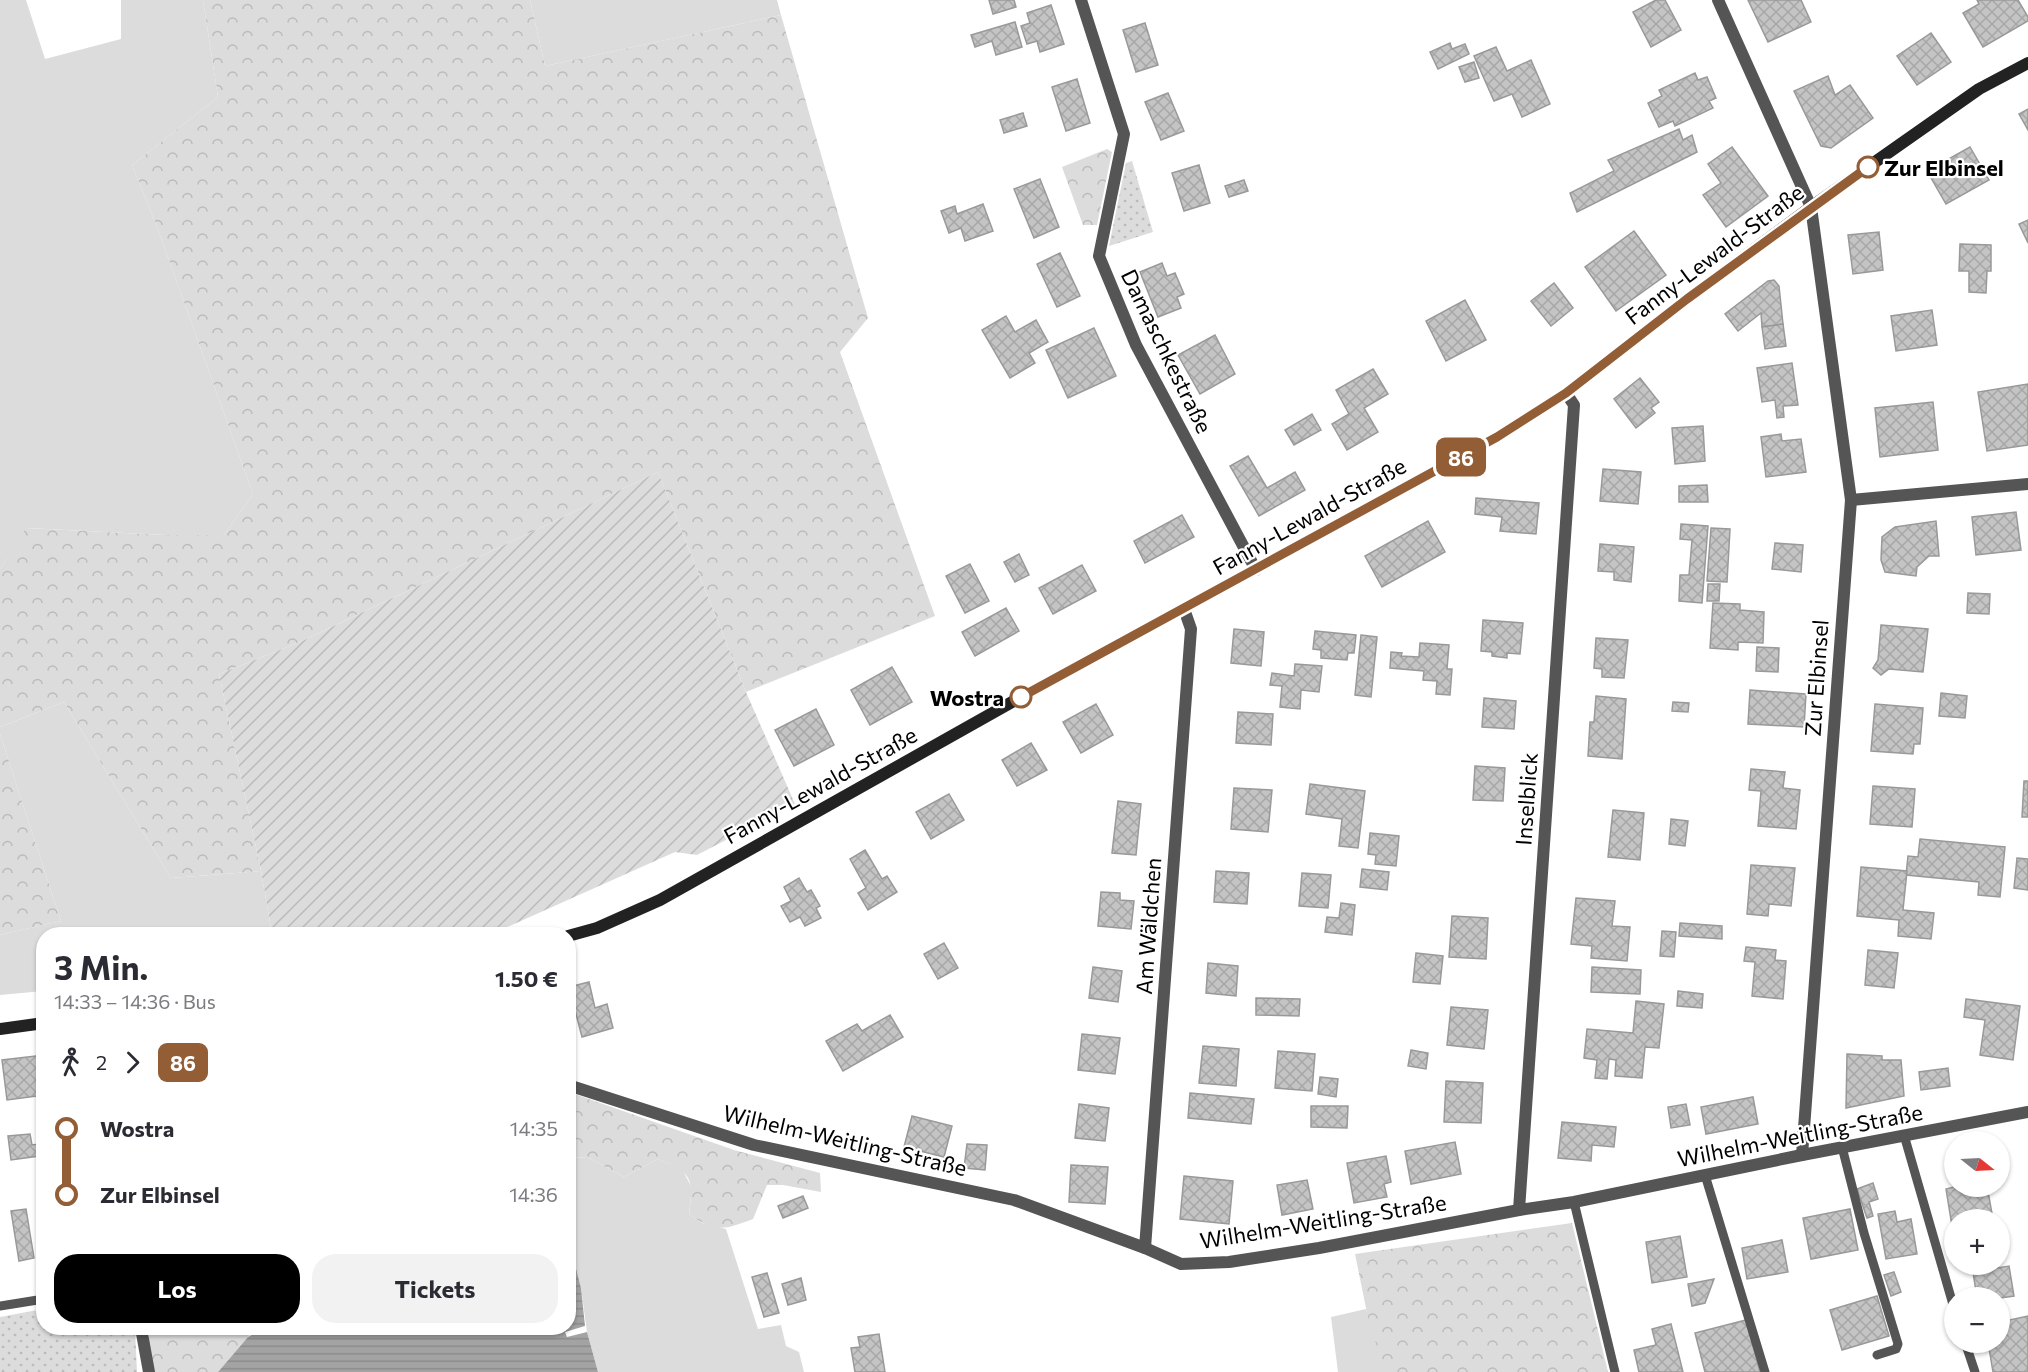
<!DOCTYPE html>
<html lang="de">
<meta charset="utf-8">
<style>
body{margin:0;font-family:Commissioner,sans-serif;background:#f2f2f3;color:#2b2b33;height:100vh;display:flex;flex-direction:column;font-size:22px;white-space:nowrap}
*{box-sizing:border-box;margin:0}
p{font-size:20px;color:#7c7c81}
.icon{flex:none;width:33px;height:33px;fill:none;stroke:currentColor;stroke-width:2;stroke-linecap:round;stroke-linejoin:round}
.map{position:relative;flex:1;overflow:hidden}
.sheet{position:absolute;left:36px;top:927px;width:540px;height:408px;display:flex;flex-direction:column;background:#fff;border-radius:24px;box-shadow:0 2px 4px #0004}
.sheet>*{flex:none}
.badge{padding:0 12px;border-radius:9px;font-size:21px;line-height:39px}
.needle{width:39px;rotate:108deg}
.fabs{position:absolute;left:1944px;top:1131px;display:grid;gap:12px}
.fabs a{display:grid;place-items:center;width:66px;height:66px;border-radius:50%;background:#fff;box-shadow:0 2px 4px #0004;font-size:30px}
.map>.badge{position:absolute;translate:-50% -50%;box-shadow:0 0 0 3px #fff}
.legs{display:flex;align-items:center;gap:9px;height:66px;padding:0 18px;font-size:20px}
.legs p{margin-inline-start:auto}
.head{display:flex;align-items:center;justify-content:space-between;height:102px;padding:0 18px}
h1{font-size:33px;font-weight:700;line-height:45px}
.primary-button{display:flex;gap:12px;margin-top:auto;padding:12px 18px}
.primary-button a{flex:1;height:69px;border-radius:24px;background:#000;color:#fff;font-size:24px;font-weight:700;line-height:69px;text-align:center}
.primary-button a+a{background:#f2f2f3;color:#2b2b33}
ul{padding:0 18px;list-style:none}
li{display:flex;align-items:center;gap:21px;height:66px;font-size:22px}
li i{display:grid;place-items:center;width:9px;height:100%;margin:0 8px;background:currentColor}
li i::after{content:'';width:15px;height:15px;margin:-8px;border:4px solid;border-radius:50%;background:#fff}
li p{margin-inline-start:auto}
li:first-child i{background:linear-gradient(#0000 50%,currentColor 0)}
li:last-child i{background:linear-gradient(currentColor 50%,#0000 0)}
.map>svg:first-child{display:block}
</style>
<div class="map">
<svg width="2028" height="1372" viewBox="0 0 2028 1372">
<defs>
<pattern id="forest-crowns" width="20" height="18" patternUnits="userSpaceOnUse" patternTransform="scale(1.5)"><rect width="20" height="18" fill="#dcdcdc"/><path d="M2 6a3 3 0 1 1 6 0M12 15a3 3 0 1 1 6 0" fill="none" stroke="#bbb"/></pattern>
<pattern id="park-dots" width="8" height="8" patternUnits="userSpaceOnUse" patternTransform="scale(1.5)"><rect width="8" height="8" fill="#dcdcdc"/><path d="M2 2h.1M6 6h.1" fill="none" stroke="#bbb" stroke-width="1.8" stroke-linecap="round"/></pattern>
<pattern id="garden-furrows" width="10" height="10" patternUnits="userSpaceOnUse" patternTransform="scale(1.5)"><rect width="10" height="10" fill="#dcdcdc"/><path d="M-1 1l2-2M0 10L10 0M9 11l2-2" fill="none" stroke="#bbb"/></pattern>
<pattern id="water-rules" width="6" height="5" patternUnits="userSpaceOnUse" patternTransform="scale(1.5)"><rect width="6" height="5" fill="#a3a3a3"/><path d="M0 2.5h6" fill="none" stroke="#8b8b8b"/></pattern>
<pattern id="building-cross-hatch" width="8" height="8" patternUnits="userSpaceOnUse" patternTransform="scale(1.5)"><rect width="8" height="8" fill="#c4c4c4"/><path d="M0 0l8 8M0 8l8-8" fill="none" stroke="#a7a7a7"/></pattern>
</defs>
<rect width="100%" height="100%" fill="#fff"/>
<g fill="#dcdcdc">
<polygon points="0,0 26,0 45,59 121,39 121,0 203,0 218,97 132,165 157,227 253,494 224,535 165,535 27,528 0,569"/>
<polygon points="530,0 777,0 781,15 545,66"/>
<polygon points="64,702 171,878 261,871 272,934 44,934 43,991 0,995 0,935 61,921 0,734 0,727"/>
<polygon points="568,1157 589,1158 624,1177 658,1159 682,1169 692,1188 689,1214 702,1223 726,1229 758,1329 781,1325 786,1346 799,1352 804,1372 598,1372 587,1332 581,1288 569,1241"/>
<polygon points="1366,1309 1386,1372 1338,1372 1331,1317"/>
</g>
<g fill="url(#forest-crowns)">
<polygon points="203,0 530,0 545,66 781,15 868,318 840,352 935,616 746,692 658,472 300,642 219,674 261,871 171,878 64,702 0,727 0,569 26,528 165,535 224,535 253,494 157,227 132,165 218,97"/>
<polygon points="1107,149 1112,152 1097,225 1083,225 1062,167"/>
<polygon points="0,734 61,921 0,935"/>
<path d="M569,1092L734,1150L820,1173L821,1192L783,1185H767L753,1219C724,1230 715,1233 689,1214C694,1178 692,1173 658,1159L624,1177L589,1158L569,1157Z"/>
<polygon points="1572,1223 1608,1372 1385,1372 1368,1318 1355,1254"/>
<polygon points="149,1328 251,1328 248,1337 218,1372 149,1372"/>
</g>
<g fill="url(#park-dots)">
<polygon points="1132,161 1153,232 1109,246 1126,163"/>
<polygon points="43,1309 44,1328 135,1328 137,1372 0,1372 0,1317"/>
</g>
<polygon fill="url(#garden-furrows)" points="658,472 746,692 795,804 697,855 675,852 496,932 482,934 272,934 261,871 219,674 300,642"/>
<polygon fill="url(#water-rules)" points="569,1241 581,1288 585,1326 565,1332 567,1337 587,1332 598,1372 218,1372 248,1337 265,1328 568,1328"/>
<g fill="url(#building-cross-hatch)" stroke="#999" stroke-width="1.5">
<polygon points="989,0 1014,0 1016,7 993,14"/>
<polygon points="1656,0 1665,0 1681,30 1651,47 1633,12"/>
<polygon points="1748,0 1801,0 1811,22 1768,42"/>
<polygon points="1977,0 2018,0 2028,17 2028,21 1983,47 1963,13 1979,4"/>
<polygon points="1051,5 1064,44 1040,52 1037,41 1027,44 1021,26 1030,23 1027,13"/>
<polygon points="1015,22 1022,47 996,55 992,41 975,47 971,35"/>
<polygon points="1145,23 1158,65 1136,72 1123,30"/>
<polygon points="1931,33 1951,62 1917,85 1897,56"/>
<polygon points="1450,43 1452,49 1465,44 1469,54 1438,69 1430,52"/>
<polygon points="1496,47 1507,71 1531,60 1550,104 1522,117 1512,94 1494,101 1474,56"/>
<polygon points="1474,62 1479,78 1465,82 1459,67"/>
<polygon points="1695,73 1698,80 1707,77 1716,98 1709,101 1713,108 1675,126 1673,121 1659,127 1648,103 1662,96 1659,90"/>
<polygon points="1828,76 1835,95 1850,85 1873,118 1831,148 1821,146 1794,91"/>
<polygon points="1077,79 1090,123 1066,131 1052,87"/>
<polygon points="1168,93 1184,131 1161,140 1145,102"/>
<polygon points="2028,109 2028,130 2019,114"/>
<polygon points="1023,113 1027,126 1004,133 1000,120"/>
<polygon points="1679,129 1683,140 1692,135 1697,152 1577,212 1570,193 1614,171 1608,160"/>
<polygon points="1732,147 1768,196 1726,227 1703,195 1721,183 1708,164"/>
<polygon points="1970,147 1989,180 1946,204 1927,171"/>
<polygon points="1199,165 1210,203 1184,211 1172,173"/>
<polygon points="1040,179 1059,227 1034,238 1014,189"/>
<polygon points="1244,180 1248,191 1229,197 1225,186"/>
<polygon points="983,204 993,231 965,241 961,228 949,233 941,211 955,206 957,214"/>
<polygon points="2028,220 2028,243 2019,224"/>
<polygon points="1634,231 1666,275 1616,311 1585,267"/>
<polygon points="1879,232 1883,270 1853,274 1848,235"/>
<polygon points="1960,244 1991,245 1991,271 1987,271 1986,293 1969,292 1969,271 1959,271"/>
<polygon points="1060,253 1080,296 1057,307 1037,264"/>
<polygon points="1162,263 1167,276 1175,273 1184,294 1177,297 1181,308 1158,317 1140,272"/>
<polygon points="1774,280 1779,286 1783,324 1762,327 1761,313 1738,331 1725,314 1768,281"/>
<polygon points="1554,283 1573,308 1551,326 1531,301"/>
<polygon points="1465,300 1486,340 1446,361 1426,321"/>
<polygon points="1932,310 1937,345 1896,351 1891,316"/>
<polygon points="1006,316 1015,332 1036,320 1048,342 1029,353 1035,363 1010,378 982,330"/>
<polygon points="1783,324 1786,346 1765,349 1762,327"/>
<polygon points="1094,328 1116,376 1068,398 1046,350"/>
<polygon points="1215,335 1235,374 1200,394 1178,355"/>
<polygon points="1792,363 1798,405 1783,406 1784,417 1777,418 1775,400 1762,402 1757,368"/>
<polygon points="1373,369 1388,394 1364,408 1378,432 1347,450 1332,424 1349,414 1336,390"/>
<polygon points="1640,378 1659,402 1651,408 1655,413 1636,428 1614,399"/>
<polygon points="2028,384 2028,445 1987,451 1978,392"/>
<polygon points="1933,402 1938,450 1880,457 1875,408"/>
<polygon points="1312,414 1321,430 1294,445 1285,430"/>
<polygon points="1703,426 1705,461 1675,464 1672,428"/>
<polygon points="1781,434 1782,441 1801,439 1806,472 1766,477 1761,437"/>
<polygon points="1248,456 1267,488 1295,472 1305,490 1259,516 1230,466"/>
<polygon points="1603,469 1641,472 1638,504 1600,501"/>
<polygon points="1707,485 1708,502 1679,502 1679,486"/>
<polygon points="1476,498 1539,503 1536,534 1500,531 1502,517 1475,514"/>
<polygon points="2016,512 2021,550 1976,555 1972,517"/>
<polygon points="1182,515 1194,537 1145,563 1134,541"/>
<polygon points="1428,521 1445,552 1382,587 1365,556"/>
<polygon points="1936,521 1939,556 1929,556 1917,567 1916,576 1885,572 1881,560 1882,537 1895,527"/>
<polygon points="1681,524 1708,526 1702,603 1679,601 1680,575 1689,575 1692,540 1680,539"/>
<polygon points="1711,528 1730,529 1727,582 1707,581"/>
<polygon points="1775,543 1803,545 1801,572 1772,569"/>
<polygon points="1600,544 1634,547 1631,582 1614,580 1614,572 1598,571"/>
<polygon points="1019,554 1029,575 1015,582 1004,562"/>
<polygon points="970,564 989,601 965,613 946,576"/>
<polygon points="1082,565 1096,591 1053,614 1039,588"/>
<polygon points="1708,584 1720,584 1719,601 1707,601"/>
<polygon points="1968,593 1990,594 1989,614 1967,613"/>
<polygon points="1713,603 1740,604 1740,610 1764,612 1763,643 1738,642 1738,650 1710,648"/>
<polygon points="1006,608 1019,631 975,656 962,632"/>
<polygon points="1483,620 1523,623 1520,654 1507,653 1507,658 1492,656 1492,652 1481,651"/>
<polygon points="1881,625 1928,629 1923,672 1889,669 1881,675 1873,668 1878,660"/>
<polygon points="1234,629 1264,632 1261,666 1231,663"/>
<polygon points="1315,631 1356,635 1354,653 1348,653 1347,660 1321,658 1321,650 1313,649"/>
<polygon points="1361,635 1377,637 1371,697 1355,695"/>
<polygon points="1596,638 1628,640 1624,678 1602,677 1602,669 1594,668"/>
<polygon points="1420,643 1449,645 1447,669 1452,669 1450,695 1436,694 1437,681 1423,680 1424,671 1390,668 1391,652 1402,653 1401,656 1419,657"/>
<polygon points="1757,647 1779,648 1778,672 1756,671"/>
<polygon points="1295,664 1322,666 1319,692 1301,690 1300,709 1280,707 1282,686 1270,685 1272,673 1294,676"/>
<polygon points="892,667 912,702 870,725 851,690"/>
<polygon points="1750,690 1806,694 1804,727 1748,724"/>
<polygon points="1941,693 1967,696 1965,718 1939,716"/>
<polygon points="1596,696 1626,699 1622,759 1588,756 1590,722 1594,722"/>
<polygon points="1484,698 1516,701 1514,729 1482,727"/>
<polygon points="1673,702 1689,703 1688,712 1672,711"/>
<polygon points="1096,704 1113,735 1081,753 1063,722"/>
<polygon points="1875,704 1923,708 1920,744 1914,744 1913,754 1871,751"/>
<polygon points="816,709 834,745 794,766 775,730"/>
<polygon points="1238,712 1273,714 1271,745 1236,743"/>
<polygon points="1031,743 1047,770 1017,786 1002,760"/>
<polygon points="1475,766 1505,768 1503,801 1473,800"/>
<polygon points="1751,769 1785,772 1783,788 1800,790 1796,829 1758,826 1761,791 1749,790"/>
<polygon points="2024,781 2028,781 2028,817 2022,817"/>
<polygon points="1310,784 1365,791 1358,848 1339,846 1342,819 1306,814"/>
<polygon points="1873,786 1915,789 1912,827 1870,824"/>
<polygon points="1234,788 1272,790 1268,832 1231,829"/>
<polygon points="949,794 964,820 931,839 916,812"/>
<polygon points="1118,801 1141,804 1136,855 1112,853"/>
<polygon points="1613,810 1644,813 1640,860 1608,857"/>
<polygon points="1671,819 1688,821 1685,846 1669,844"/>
<polygon points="1370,833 1399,836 1396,866 1375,864 1376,855 1368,854"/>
<polygon points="1920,839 2005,847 2000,897 1978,895 1979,882 1906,875 1908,856 1918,857"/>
<polygon points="865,850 882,879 887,876 897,892 868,910 858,893 866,888 850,859"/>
<polygon points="2017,858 2028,859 2028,890 2014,888"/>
<polygon points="1751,865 1795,868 1791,906 1769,904 1768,916 1747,914"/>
<polygon points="1861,867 1907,871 1903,910 1934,913 1931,939 1898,936 1899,920 1857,916"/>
<polygon points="1362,869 1389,872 1387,890 1360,887"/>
<polygon points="1216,871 1249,873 1247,904 1214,902"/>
<polygon points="1302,873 1331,875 1328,908 1299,906"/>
<polygon points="799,878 807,892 811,890 820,906 816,908 821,918 805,926 800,917 790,922 781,906 791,901 784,887"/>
<polygon points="1101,892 1120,893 1120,900 1134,901 1131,929 1098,926"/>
<polygon points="1576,898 1615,901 1612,926 1630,927 1627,961 1591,958 1592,946 1571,944"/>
<polygon points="1341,903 1355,905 1352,935 1325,932 1327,917 1339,918"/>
<polygon points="1452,916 1488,918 1486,959 1449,957"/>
<polygon points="1680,923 1722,926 1722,939 1679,936"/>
<polygon points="1662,931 1676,932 1674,957 1660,956"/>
<polygon points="944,943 958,968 938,979 924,954"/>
<polygon points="1746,947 1776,950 1775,960 1786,961 1783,999 1752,996 1755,962 1744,961"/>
<polygon points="1868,950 1898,953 1894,988 1865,985"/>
<polygon points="1416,953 1443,956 1440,984 1413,982"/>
<polygon points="1208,963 1238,966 1236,996 1206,993"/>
<polygon points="1093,967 1122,971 1118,1002 1089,998"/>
<polygon points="1592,967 1641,970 1640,994 1591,992"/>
<polygon points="589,982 595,1008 607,1004 613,1028 582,1037 569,987"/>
<polygon points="1678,991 1703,994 1702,1008 1677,1006"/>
<polygon points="1256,998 1300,999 1299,1016 1256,1015"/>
<polygon points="1966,999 2020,1006 2013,1060 1980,1055 1985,1020 1964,1017"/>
<polygon points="1636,1001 1664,1004 1659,1048 1645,1047 1642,1078 1615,1076 1616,1060 1609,1059 1607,1079 1595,1078 1597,1060 1584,1058 1587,1029 1633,1033"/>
<polygon points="1451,1007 1488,1010 1484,1049 1447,1045"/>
<polygon points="890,1015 903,1037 843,1071 826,1041 857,1024 862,1031"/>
<polygon points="1082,1034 1120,1038 1115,1074 1078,1070"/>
<polygon points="1203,1046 1239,1049 1236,1086 1199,1083"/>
<polygon points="1411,1050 1428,1053 1426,1069 1408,1066"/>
<polygon points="1278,1051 1315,1054 1312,1091 1275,1088"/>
<polygon points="1847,1054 1882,1056 1882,1060 1901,1060 1904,1096 1846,1108"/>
<polygon points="44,1055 44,1095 7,1100 2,1060"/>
<polygon points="1948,1068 1950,1086 1921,1090 1919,1072"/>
<polygon points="1320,1077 1338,1079 1336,1097 1318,1094"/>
<polygon points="1446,1081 1483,1083 1481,1123 1444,1122"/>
<polygon points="1190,1093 1254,1099 1251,1124 1188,1118"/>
<polygon points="1753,1097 1758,1124 1706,1134 1701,1107"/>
<polygon points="1079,1104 1109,1108 1105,1141 1075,1138"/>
<polygon points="1686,1104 1690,1125 1671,1128 1668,1107"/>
<polygon points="1311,1106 1348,1106 1347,1128 1311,1127"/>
<polygon points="912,1116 952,1126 944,1157 904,1147"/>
<polygon points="1562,1122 1616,1127 1614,1147 1592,1145 1591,1161 1558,1158"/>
<polygon points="30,1134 32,1145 38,1144 39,1156 11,1160 8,1136"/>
<polygon points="1455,1142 1461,1174 1411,1184 1405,1151"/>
<polygon points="967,1144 987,1145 985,1170 964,1168"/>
<polygon points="1386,1156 1391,1182 1384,1184 1387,1197 1354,1203 1347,1163"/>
<polygon points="1071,1165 1108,1167 1105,1204 1069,1202"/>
<polygon points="1184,1176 1233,1181 1229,1224 1180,1219"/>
<polygon points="1307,1180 1313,1209 1282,1215 1277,1185"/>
<polygon points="1873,1183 1878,1199 1869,1202 1873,1216 1867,1218 1857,1189"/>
<polygon points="1958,1186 1987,1186 1993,1219 1954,1220 1954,1226 1952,1226 1946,1189"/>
<polygon points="803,1196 808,1208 783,1218 778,1206"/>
<polygon points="26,1209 34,1258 19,1261 11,1211"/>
<polygon points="1850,1209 1858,1250 1811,1259 1803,1218"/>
<polygon points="1895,1211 1897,1222 1911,1219 1917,1254 1886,1259 1878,1214"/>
<polygon points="1680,1236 1687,1277 1652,1283 1646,1242"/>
<polygon points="1782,1240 1788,1272 1747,1279 1742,1248"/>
<polygon points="2009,1266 2014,1296 2000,1298 1977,1298 1973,1272"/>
<polygon points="1894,1272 1901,1292 1891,1296 1884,1275"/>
<polygon points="767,1273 779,1313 764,1317 752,1277"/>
<polygon points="801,1278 806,1300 788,1305 782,1284"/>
<polygon points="1714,1279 1705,1303 1692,1306 1688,1284"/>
<polygon points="1877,1296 1889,1336 1842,1350 1830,1310"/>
<polygon points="2028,1316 2028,1372 1993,1372 1988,1342 2000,1342 2000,1322"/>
<polygon points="1746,1320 1760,1372 1705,1372 1695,1333"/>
<polygon points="1671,1324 1683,1372 1639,1372 1634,1350 1656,1345 1652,1329"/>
<polygon points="879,1334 885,1372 855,1372 851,1348 860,1347 858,1337"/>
</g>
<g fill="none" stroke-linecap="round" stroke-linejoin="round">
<g stroke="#555" stroke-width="9">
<polyline points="1904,1135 1954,1308"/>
<polyline points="1842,1147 1864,1233 1898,1344 1896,1349 1877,1355"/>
<polyline points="1705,1175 1765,1372"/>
<polyline points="1574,1202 1615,1372"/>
<polyline points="0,1306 44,1299"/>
<polyline points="1965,1342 1975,1372"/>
</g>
<g stroke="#555" stroke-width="12">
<polyline points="1081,0 1124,134 1099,256 1136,345 1256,570"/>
<polyline points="1718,0 1811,207 1851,500 1802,1155"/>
<polyline points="1851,500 2028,484"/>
<polyline points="568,1085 754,1145 1014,1200 1145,1248 1181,1264 1229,1262 1319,1248 1519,1210 1574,1202 1802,1155 2028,1112"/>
<polyline points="1519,1210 1574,405 1566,393"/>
<polyline points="1145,1248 1191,629 1184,609"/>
<polyline points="141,1328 149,1372"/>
</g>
<g stroke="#222" stroke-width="12">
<polyline points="568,936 597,928 660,900 1021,697 1497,437 1566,393 1687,299 1811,207 1979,89 2028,63"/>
<polyline points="0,1029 44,1023"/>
</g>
</g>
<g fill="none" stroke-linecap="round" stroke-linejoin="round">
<g stroke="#fff" stroke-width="14">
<polyline id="line-1" points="1021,697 1497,437 1566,393 1687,299 1868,167"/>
</g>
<use href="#line-1" stroke="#935e36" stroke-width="9"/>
</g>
<g fill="#fff" stroke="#935e36" stroke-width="3">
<circle cx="1868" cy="167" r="10"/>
<circle cx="1021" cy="697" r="10"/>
</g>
<g text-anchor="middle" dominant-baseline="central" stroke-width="4.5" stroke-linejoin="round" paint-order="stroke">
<g font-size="22" font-weight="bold" fill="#000" stroke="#fff" text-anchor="start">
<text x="1884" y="167">Zur Elbinsel</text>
<text x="1004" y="697" text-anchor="end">Wostra</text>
</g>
<g font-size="22" fill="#000" stroke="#fff">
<text transform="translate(1714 254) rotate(-37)">Fanny-Lewald-Straße</text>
<text transform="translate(1167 351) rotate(64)">Damaschkestraße</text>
<text transform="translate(1309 516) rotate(-29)">Fanny-Lewald-Straße</text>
<text transform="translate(1816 678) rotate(-86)">Zur Elbinsel</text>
<text transform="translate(820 785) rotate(-29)">Fanny-Lewald-Straße</text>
<text transform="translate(1526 799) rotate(-86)">Inselblick</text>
<text transform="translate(1148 926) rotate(-86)">Am Wäldchen</text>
<text transform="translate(1800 1135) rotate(-11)">Wilhelm-Weitling-Straße</text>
<text transform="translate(845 1140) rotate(13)">Wilhelm-Weitling-Straße</text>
<text transform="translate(1323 1221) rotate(-9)">Wilhelm-Weitling-Straße</text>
</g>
</g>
</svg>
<div class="fabs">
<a><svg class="needle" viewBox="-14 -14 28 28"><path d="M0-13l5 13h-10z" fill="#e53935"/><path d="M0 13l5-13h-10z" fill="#7c7c81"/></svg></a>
<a>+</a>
<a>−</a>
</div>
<b class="badge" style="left:1461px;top:457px;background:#935e36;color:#fff">86</b>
<section class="sheet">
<div class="head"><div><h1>3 Min.</h1><p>14:33 – 14:36 · Bus</p></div><b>1.50 €</b></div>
<div class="legs"><svg class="icon" aria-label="walk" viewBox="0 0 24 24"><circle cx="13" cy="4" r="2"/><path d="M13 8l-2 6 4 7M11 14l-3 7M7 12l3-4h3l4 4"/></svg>2<svg class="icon" aria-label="forward" viewBox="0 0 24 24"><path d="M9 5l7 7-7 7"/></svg><b class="badge" style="background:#935e36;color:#fff">86</b></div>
<ul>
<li><i style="color:#935e36"></i><b>Wostra</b><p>14:35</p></li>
<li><i style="color:#935e36"></i><b>Zur Elbinsel</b><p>14:36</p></li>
</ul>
<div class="primary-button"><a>Los</a><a>Tickets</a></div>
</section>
</div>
